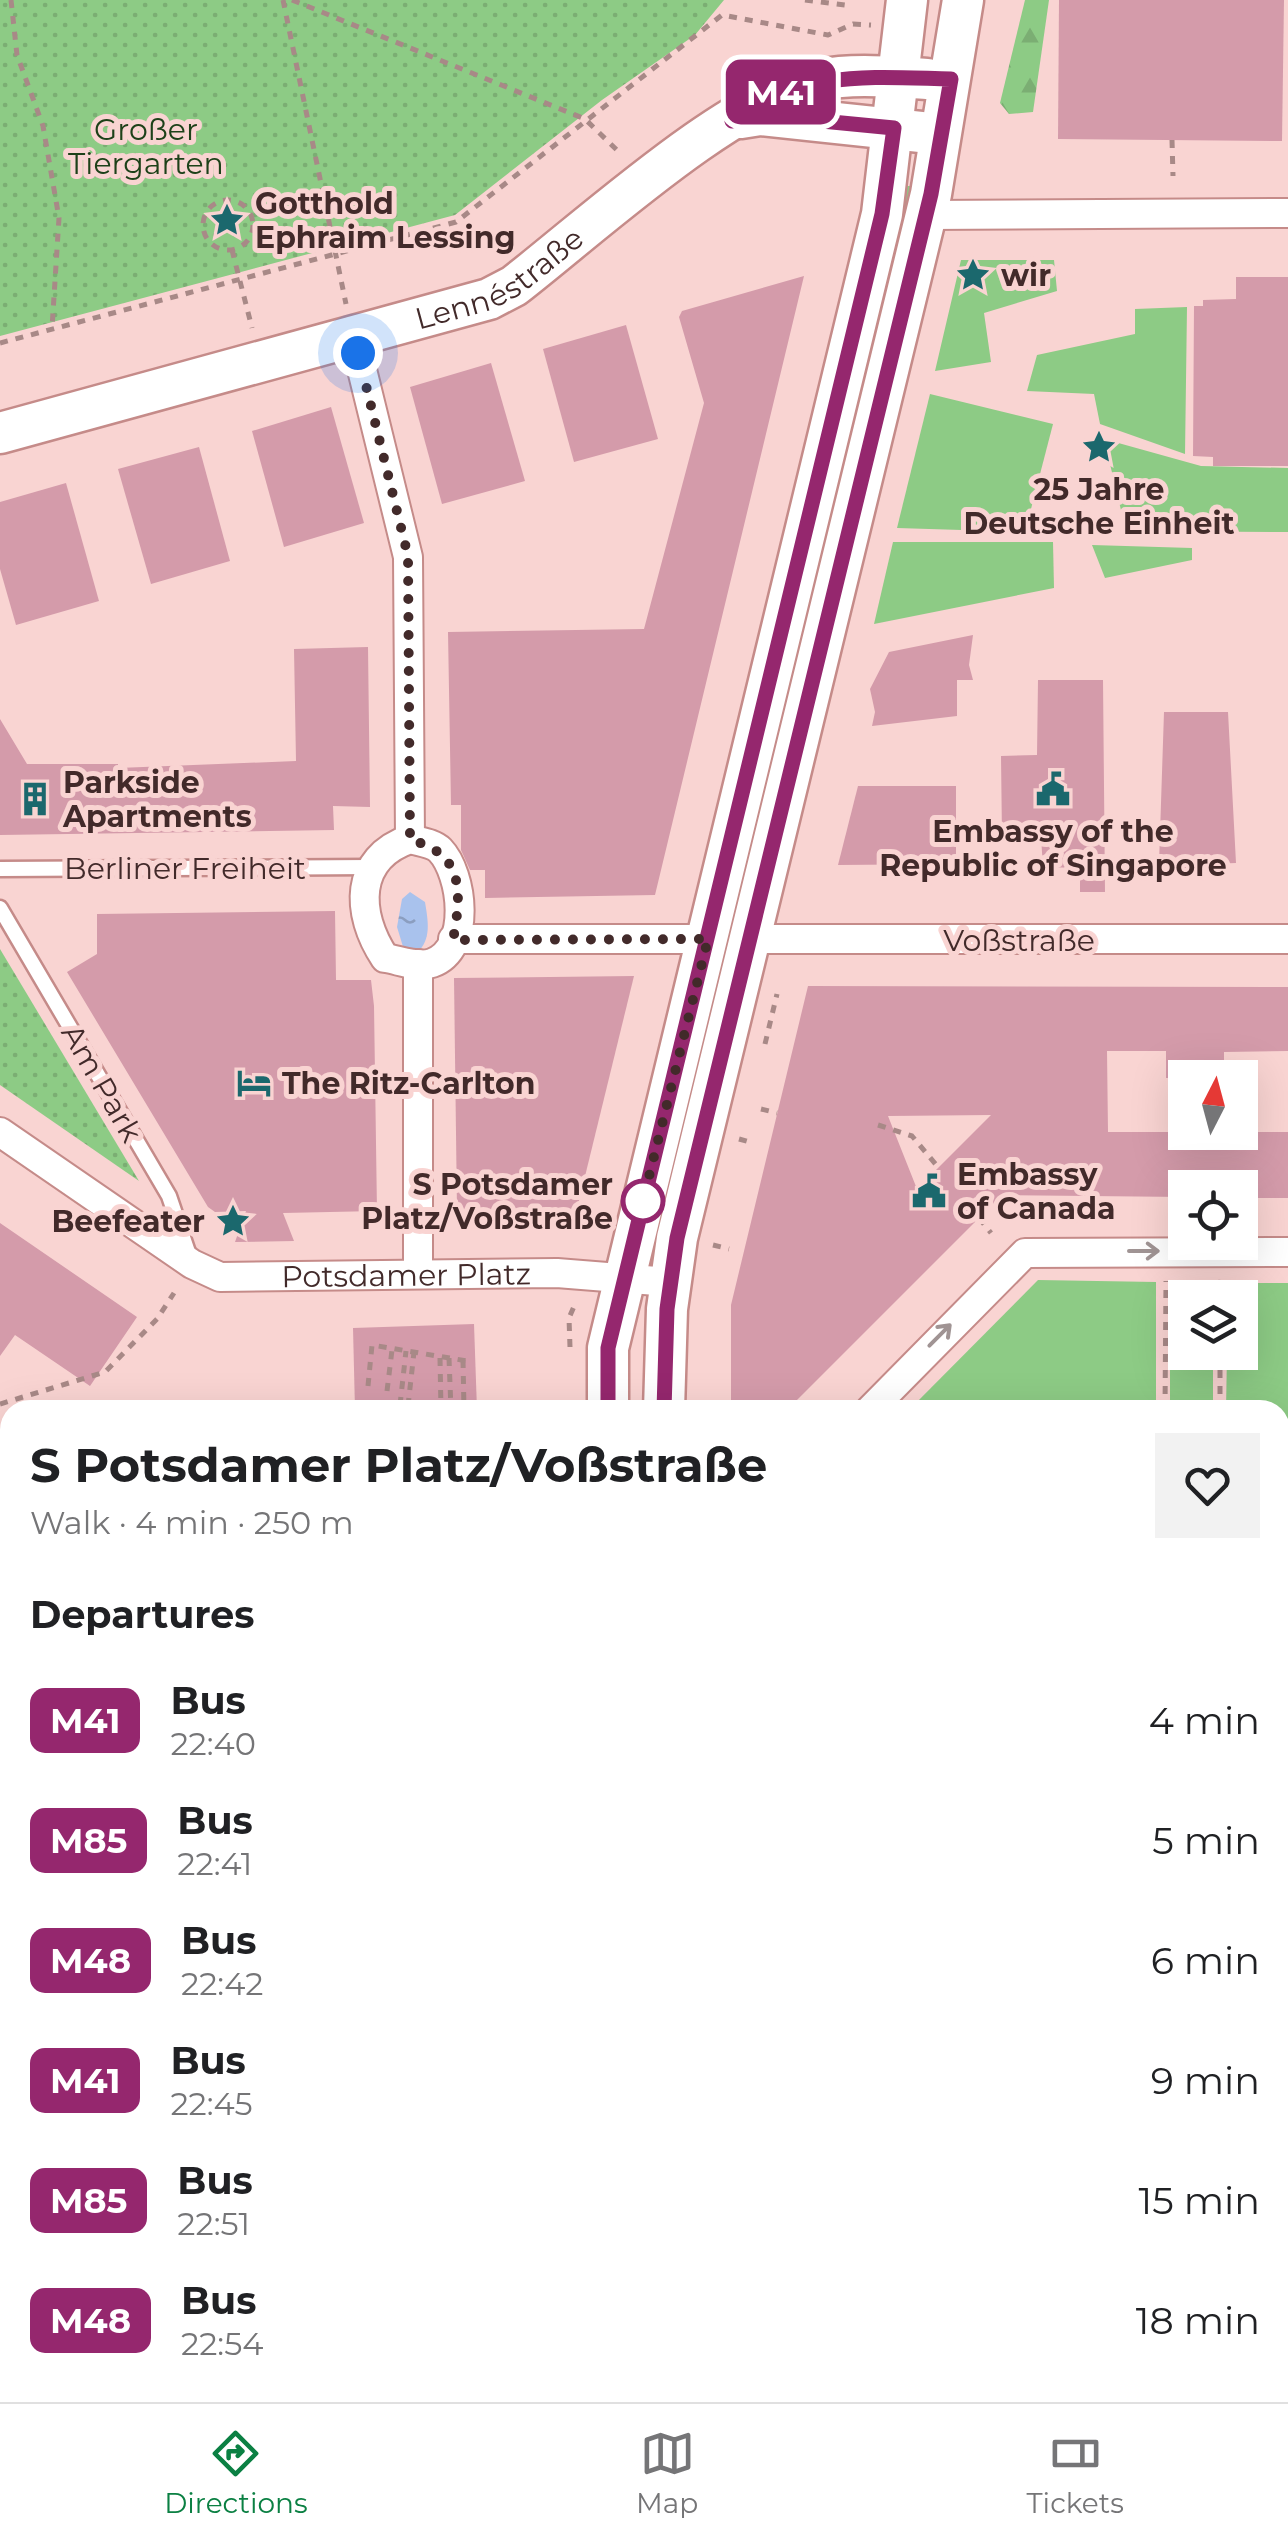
<!DOCTYPE html>
<meta charset="utf-8">
<style>
body{margin:0;font-family:Montserrat,sans-serif;background:#f2f2f2;color:#202124;height:100vh;display:flex;flex-direction:column;font-size:38px;white-space:nowrap}
*{box-sizing:border-box;margin:0}
p{font-size:32px;color:#757577}
.icon{flex:none;width:55px;height:55px;fill:none;stroke:currentColor;stroke-width:2;stroke-linecap:round;stroke-linejoin:round}
.map{position:relative;flex:1;overflow:hidden}
.panel{position:absolute;left:0px;top:1400px;width:1290px;height:1002px;display:flex;flex-direction:column;background:#fff;border-radius:30px 30px 0 0;box-shadow:0 10px 40px #0002}
.panel>*{flex:none}
.badge{padding:0 20px;border-radius:15px;font-size:35px;line-height:65px}
.needle{width:65px;rotate:6deg}
.tools{position:absolute;left:1168px;top:1060px;display:grid;gap:20px}
.tools a{display:grid;place-items:center;width:90px;height:90px;border-radius:0px;background:#fff;box-shadow:0 10px 40px #0002;font-size:50px}
.you{position:absolute;width:50px;height:50px;margin:-25px;border:8px solid #fff;border-radius:50%;background:#1a73e8;box-shadow:0 0 0 15px #1a73e833}
.map>.badge{position:absolute;translate:-50% -50%;box-shadow:0 0 0 5px #fff}
h2{padding:0 30px;font-size:38px;line-height:90px}
.round{display:grid;place-items:center;flex:none;width:105px;height:105px;border-radius:0px;background:#f2f2f2}
.headline{display:flex;align-items:center;justify-content:space-between;height:170px;padding:0 30px}
h1{font-size:48px;font-weight:700;line-height:75px}
ul{padding:0;list-style:none}
li{display:flex;align-items:center;gap:30px;height:120px;padding:0 30px}
li div{flex:1}
li b{display:block;font-size:38px}
li em{font-style:normal}
li .badge{min-width:110px;font-weight:700;text-align:center}
.tab-bar{display:flex;justify-content:space-around;align-items:center;height:140px;border-top:2px solid #e0e0e0;background:#fff;font-size:28px;color:#757577}
.tab-bar a{display:grid;justify-items:center;gap:5px}
.tab-bar .active{color:#0b8043}
.map>svg:first-child{display:block}
</style>
<div class="map">
<svg width="1288" height="2402" viewBox="0 0 1288 2402">
<defs>
<pattern id="forest-firs" width="22" height="20" patternUnits="userSpaceOnUse" patternTransform="scale(2.5)"><rect width="22" height="20" fill="#8dcb85"/><path d="M5 1l3.5 6h-7zM16 11l3.5 6h-7z" fill="#7bae73"/></pattern>
<pattern id="park-dots" width="8" height="8" patternUnits="userSpaceOnUse" patternTransform="scale(2.5)"><rect width="8" height="8" fill="#8dcb85"/><path d="M2 2h.1M6 6h.1" fill="none" stroke="#7bae73" stroke-width="1.8" stroke-linecap="round"/></pattern>
<pattern id="water-ripples" width="26" height="14" patternUnits="userSpaceOnUse" patternTransform="scale(2.5)"><rect width="26" height="14" fill="#a9c2ed"/><path d="M2 4q2-2 4 0t4 0M15 11q2-2 4 0t4 0" fill="none" stroke="#8b9ec0"/></pattern>
</defs>
<rect width="100%" height="100%" fill="#f9d4d2"/>
<g fill="#8dcb85">
<polygon points="904,186 919,186 744,896 737,895"/>
<polygon points="961,260 1054,260 1057,291 984,313 991,362 935,371"/>
<polygon points="1187,307 1185,454 1100,424 1094,394 1027,391 1037,355 1135,334 1135,309"/>
<polygon points="930,394 1053,424 1025,532 897,528"/>
<polygon points="1104,439 1201,466 1288,468 1288,532 1126,531"/>
<polygon points="893,542 1053,542 1054,588 874,624"/>
<polygon points="1092,545 1192,548 1192,560 1105,578"/>
<polygon points="1038,1280 1156,1282 1156,1410 909,1410"/>
<polygon points="1170,1282 1213,1283 1213,1297 1185,1298 1185,1352 1213,1353 1213,1410 1170,1410"/>
<polygon points="1227,1283 1288,1283 1288,1497 1280,1497 1280,1410 1226,1410 1227,1353 1240,1352 1240,1298 1227,1297"/>
<polygon points="1288,1691 1288,1868 1280,1867 1280,1698"/>
</g>
<polygon fill="url(#forest-firs)" points="1025,0 1049,0 1033,112 1009,114 1000,103"/>
<g fill="url(#park-dots)">
<polygon points="0,0 724,0 695,35 602,100 455,215 0,336"/>
<polygon points="0,949 139,1181 0,1085"/>
<polygon points="246,2393 246,2392 411,2393 406,2402 242,2402"/>
</g>
<path fill="url(#water-ripples)" d="M410,892L425,902C428,921 432,939 417,953L404,950L397,927L402,899Z"/>
<g fill="#d49baa" fill-rule="evenodd">
<polygon points="1059,0 1284,0 1282,141 1058,139"/>
<polygon points="804,276 655,895 485,898 485,870 470,870 461,850 461,805 451,805 448,632 644,629 704,403 679,317 682,311"/>
<polygon points="1236,277 1288,277 1288,466 1213,466 1213,457 1193,456 1194,306 1203,306 1203,300 1236,299"/>
<polygon points="626,325 658,439 574,462 543,349"/>
<polygon points="491,363 525,481 442,504 410,387"/>
<polygon points="331,407 364,523 284,547 252,431"/>
<polygon points="199,447 230,561 151,584 118,469"/>
<polygon points="66,483 99,601 16,625 0,569 0,502"/>
<polygon points="973,635 969,665 973,680 957,680 957,716 872,726 875,712 870,689 889,652"/>
<polygon points="368,647 370,807 333,806 334,830 0,835 0,719 27,764 118,764 118,768 296,761 294,649"/>
<polygon points="1038,680 1103,680 1105,892 1080,892 1080,868 1043,867 1041,837 1002,837 1001,756 1037,755"/>
<polygon points="1164,712 1228,712 1236,863 1210,864 1210,870 1184,870 1184,864 1159,864"/>
<polygon points="858,786 956,786 956,864 838,865"/>
<polygon points="335,911 336,980 371,980 374,1006 377,1211 283,1213 294,1241 235,1242 246,1211 215,1212 208,1207 67,972 97,954 97,914"/>
<polygon points="634,976 577,1209 457,1210 454,978"/>
<path d="M808,986L1288,987V1051L1224,1052V1078H1166V1051H1107L1108,1132H1288V1198H1240V1188H1185V1197L1002,1195L795,1402V1410H731V1305ZM991,1115L917,1189L888,1116Z"/>
<polygon points="0,1223 137,1317 90,1386 15,1335 0,1356"/>
<polygon points="474,1324 477,1410 355,1410 353,1328"/>
</g>
<g fill="none" stroke-linecap="round" stroke-linejoin="round">
<g stroke="#c58b89" stroke-width="19">
<g id="lane">
<polyline points="0,869 371,867"/>
<polyline points="0,908 169,1196 190,1258"/>
<polyline points="145,2402 150,2392"/>
</g>
</g>
<g stroke="#c58b89" stroke-width="32">
<g id="street">
<polyline points="926,215 1288,213"/>
<polyline points="354,337 408,557 410,839"/>
<path d="M410,839C420,842 433,843 440,850C463,874 472,949 432,963C418,968 399,960 385,958C355,913 354,858 410,839Z"/>
<polyline points="453,939 707,939"/>
<polyline points="750,939 1288,939"/>
<polyline points="418,964 418,1273"/>
<path id="s1" d="M0,1132L192,1264L220,1277L557,1273L669,1282"/>
<polyline points="870,1410 1025,1253 1288,1252"/>
<polyline points="1280,1898 1288,1898"/>
<polyline points="0,1960 10,1954"/>
<polyline points="1280,2199 1288,2199"/>
<polyline points="129,2402 134,2392"/>
<polyline points="163,2402 168,2392"/>
<polyline points="470,2402 475,2392"/>
</g>
</g>
<g stroke="#c58b89" stroke-width="45">
<g id="secondary">
<polyline points="741,118 760,115 921,132"/>
<path id="s2" d="M0,433L489,299L514,286C589,228 731,97 819,80C854,73 891,77 927,79"/>
<polyline points="608,1410 608,1348 882,214 907,0"/>
<polyline points="664,1410 667,1309 677,1238 931,194 963,0"/>
<polyline points="898,2392 904,2402"/>
<polyline points="949,2392 955,2402"/>
</g>
</g>
<g stroke="#c58b89" stroke-width="50">
<g id="primary">
<polyline points="0,1542 10,1542"/>
<polyline points="1280,1572 1288,1572"/>
<polyline points="0,1640 10,1640"/>
</g>
</g>
<g stroke="#a88987" stroke-width="5" stroke-dasharray="8 8" stroke-linecap="butt">
<polyline points="11,0 17,55 43,126 59,218 52,328"/>
<polyline points="283,0 346,304"/>
<polyline points="292,0 585,119 622,155"/>
<polyline points="805,0 852,6"/>
<polyline points="1172,140 1173,176"/>
<circle cx="228" cy="225" r="25"/>
<polyline points="232,250 252,328"/>
<polyline points="0,343 456,222 722,15 828,35 853,24 871,25"/>
<polyline points="765,1044 777,994"/>
<polyline points="761,1109 777,1113"/>
<polyline points="878,1125 912,1136 938,1167"/>
<polyline points="739,1139 753,1143"/>
<polyline points="979,1218 991,1233"/>
<polyline points="713,1245 729,1249"/>
<polyline points="1220,1298 1221,1280"/>
<polyline points="570,1347 569,1318 575,1304"/>
<polyline points="440,1358 441,1410"/>
<polyline points="449,1358 451,1410"/>
<polyline points="463,1360 464,1410"/>
<polyline points="368,1386 372,1345 473,1362"/>
<polyline points="387,1391 392,1350"/>
<polyline points="0,1404 105,1372 157,1319 174,1293"/>
<polyline points="400,1405 406,1351"/>
<polyline points="408,1406 414,1352"/>
<polyline points="1165,1410 1166,1281"/>
<polyline points="1220,1410 1220,1352"/>
<polyline points="0,1472 10,1478"/>
<polyline points="1280,1519 1288,1519"/>
<polyline points="1280,1629 1288,1629"/>
<polyline points="1,1676 1,1692"/>
<polyline points="1280,1684 1288,1677"/>
<polyline points="0,2005 10,2021"/>
<polyline points="217,2402 224,2392"/>
<polyline points="425,2402 430,2392"/>
</g>
<use href="#lane" stroke="#fff" stroke-width="14"/>
<use href="#street" stroke="#fff" stroke-width="28"/>
<use href="#secondary" stroke="#fff" stroke-width="40"/>
<use href="#primary" stroke="#fff" stroke-width="45"/>
</g>
<defs><path id="oneway-shaft" d="M-6 0H5M1.5-3L5.5 0L1.5 3" fill="none" stroke-width="1.6" stroke-linecap="round" stroke-linejoin="round" transform="scale(2.5)"/></defs>
<g stroke="#a09494">
<use href="#oneway-shaft" transform="translate(1144 1251)"/>
<use href="#oneway-shaft" transform="translate(940 1335) rotate(-45)"/>
</g>
<g fill="none" stroke-linecap="round" stroke-linejoin="round">
<g stroke="#fff" stroke-width="22">
<path id="line" d="M608,1410V1348L882,214L894,128L760,115L732,121C809,70 863,77 951,79L931,194L677,1238L667,1309L664,1410"/>
</g>
<use href="#line" stroke="#95276e" stroke-width="15"/>
<path stroke="#422a2a" stroke-width="10" stroke-dasharray="0 18" d="M358,353L408,556L410,840C464,853 462,892 453,940L708,939L643,1201"/>
</g>
<defs>
<g id="sight-bare" transform="scale(2.7)"><path d="M0-6L1.8-2.2L6-1.7L2.9 1.2L3.7 5.4L0 3.3L-3.7 5.4L-2.9 1.2L-6-1.7L-1.8-2.2Z" fill="#1b686d" stroke="#f9d4d2" stroke-width="2.5" paint-order="stroke"/></g>
<g id="civic-bare" transform="scale(2.7)"><path d="M-.6-6.5H3V-4.5H.6V-3L4-1V1h2V6H-6V1h2V-1L-.6-3ZM-1.2 2.5V6h2.4V2.5Z" fill="#1b686d" stroke="#f9d4d2" stroke-width="2.5" paint-order="stroke"/></g>
<g id="building-bare" transform="scale(2.7)"><path d="M-4-6H4V6H1V3H-1V6H-4ZM-2.5-4.3h1.7v1.8h-1.7ZM.8-4.3h1.7v1.8H.8ZM-2.5-1h1.7V.8h-1.7ZM.8-1h1.7V.8H.8Z" fill="#1b686d" stroke="#f9d4d2" stroke-width="2.5" paint-order="stroke"/></g>
<g id="hotel-bare" transform="scale(2.7)"><path d="M-6-4.5h1.5V1H6V5H4.5V3h-9V5H-6ZM-4 0a1.8 1.8 0 1 1 3.6 0ZM.5 0V-2.5h3Q6-2.5 6 0Z" fill="#1b686d" stroke="#f9d4d2" stroke-width="2.5" paint-order="stroke"/></g>
</defs>
<g fill-rule="evenodd">
<use href="#sight-bare" x="227" y="220"/>
<use href="#sight-bare" x="973" y="275"/>
<use href="#sight-bare" x="1099" y="447"/>
<use href="#civic-bare" x="1053" y="789"/>
<use href="#building-bare" x="35" y="799"/>
<use href="#hotel-bare" x="254" y="1083"/>
<use href="#civic-bare" x="929" y="1191"/>
<use href="#sight-bare" x="233" y="1221"/>
</g>
<circle fill="#fff" stroke="#95276e" stroke-width="5" cx="643" cy="1201" r="20"/>
<g text-anchor="middle" dominant-baseline="central" stroke-width="10" stroke-linejoin="round" paint-order="stroke">
<g font-size="30" fill="#1d4119" stroke="#f9d4d2">
<text x="146" y="129">Großer<tspan x="146" dy="34">Tiergarten</tspan></text>
</g>
<g font-size="30" font-weight="bold" fill="#422a2a" stroke="#f9d4d2" text-anchor="start">
<text x="255" y="203">Gotthold<tspan x="255" dy="34">Ephraim Lessing</tspan></text>
<text x="1001" y="275">wir</text>
<text x="1099" y="489" text-anchor="middle">25 Jahre<tspan x="1099" dy="34">Deutsche Einheit</tspan></text>
<text x="63" y="782">Parkside<tspan x="63" dy="34">Apartments</tspan></text>
<text x="1053" y="831" text-anchor="middle">Embassy of the<tspan x="1053" dy="34">Republic of Singapore</tspan></text>
<text x="282" y="1083">The Ritz-Carlton</text>
<text x="957" y="1174">Embassy<tspan x="957" dy="34">of Canada</tspan></text>
<text x="205" y="1221" text-anchor="end">Beefeater</text>
</g>
<g font-size="30" fill="#422a2a" stroke="#f9d4d2">
<text stroke="none"><textPath href="#s2" startOffset="525">Lennéstraße</textPath></text>
<text x="185" y="868">Berliner Freiheit</text>
<text x="1019" y="940">Voßstraße</text>
<text transform="translate(102 1083) rotate(60)">Am Park</text>
<text stroke="none"><textPath href="#s1" startOffset="450">Potsdamer Platz</textPath></text>
</g>
<g font-size="30" font-weight="bold" fill="#422a2a" stroke="#f9d4d2" text-anchor="end">
<text x="613" y="1184">S Potsdamer<tspan x="613" dy="34">Platz/Voßstraße</tspan></text>
</g>
</g>
</svg>
<div class="tools">
<a><svg class="needle" viewBox="-14 -14 28 28"><path d="M0-13l5 13h-10z" fill="#e53935"/><path d="M0 13l5-13h-10z" fill="#757577"/></svg></a>
<a><svg class="icon" aria-label="locate" viewBox="0 0 24 24"><circle cx="12" cy="12" r="6"/><path d="M12 2v4M12 18v4M2 12h4M18 12h4"/></svg></a>
<a><svg class="icon" aria-label="layers" viewBox="0 0 24 24"><path d="M12 4l9 5-9 5-9-5zM3 14l9 5 9-5"/></svg></a>
</div>
<div class="you" style="left:358px;top:353px"></div>
<b class="badge" style="left:781px;top:92px;background:#95276e;color:#fff">M41</b>
<section class="panel">
<div class="headline"><div><h1>S Potsdamer Platz/Voßstraße</h1><p>Walk · 4 min · 250 m</p></div><a class="round"><svg class="icon" aria-label="heart" viewBox="0 0 24 24"><path d="M12 20l-8-8c-3-5 5-10 8-4 3-6 11-1 8 4z"/></svg></a></div>
<h2>Departures</h2>
<ul>
<li><span class="badge" style="background:#95276e;color:#fff">M41</span><div><b>Bus</b><p>22:40</p></div><em>4 min</em></li>
<li><span class="badge" style="background:#95276e;color:#fff">M85</span><div><b>Bus</b><p>22:41</p></div><em>5 min</em></li>
<li><span class="badge" style="background:#95276e;color:#fff">M48</span><div><b>Bus</b><p>22:42</p></div><em>6 min</em></li>
<li><span class="badge" style="background:#95276e;color:#fff">M41</span><div><b>Bus</b><p>22:45</p></div><em>9 min</em></li>
<li><span class="badge" style="background:#95276e;color:#fff">M85</span><div><b>Bus</b><p>22:51</p></div><em>15 min</em></li>
<li><span class="badge" style="background:#95276e;color:#fff">M48</span><div><b>Bus</b><p>22:54</p></div><em>18 min</em></li>
</ul>
</section>
</div>
<nav class="tab-bar">
<a class="active"><svg class="icon" aria-label="directions" viewBox="0 0 24 24"><path d="M12 3l9 9-9 9-9-9zM9 14v-3h6M13 9l2 2-2 2"/></svg>Directions</a>
<a><svg class="icon" aria-label="map" viewBox="0 0 24 24"><path d="M3 6l6-2 6 2 6-2v14l-6 2-6-2-6 2zM9 4v14M15 6v14"/></svg>Map</a>
<a><svg class="icon" aria-label="tickets" viewBox="0 0 24 24"><path d="M3 7h18v10H3zM15 7v10"/></svg>Tickets</a>
</nav>
